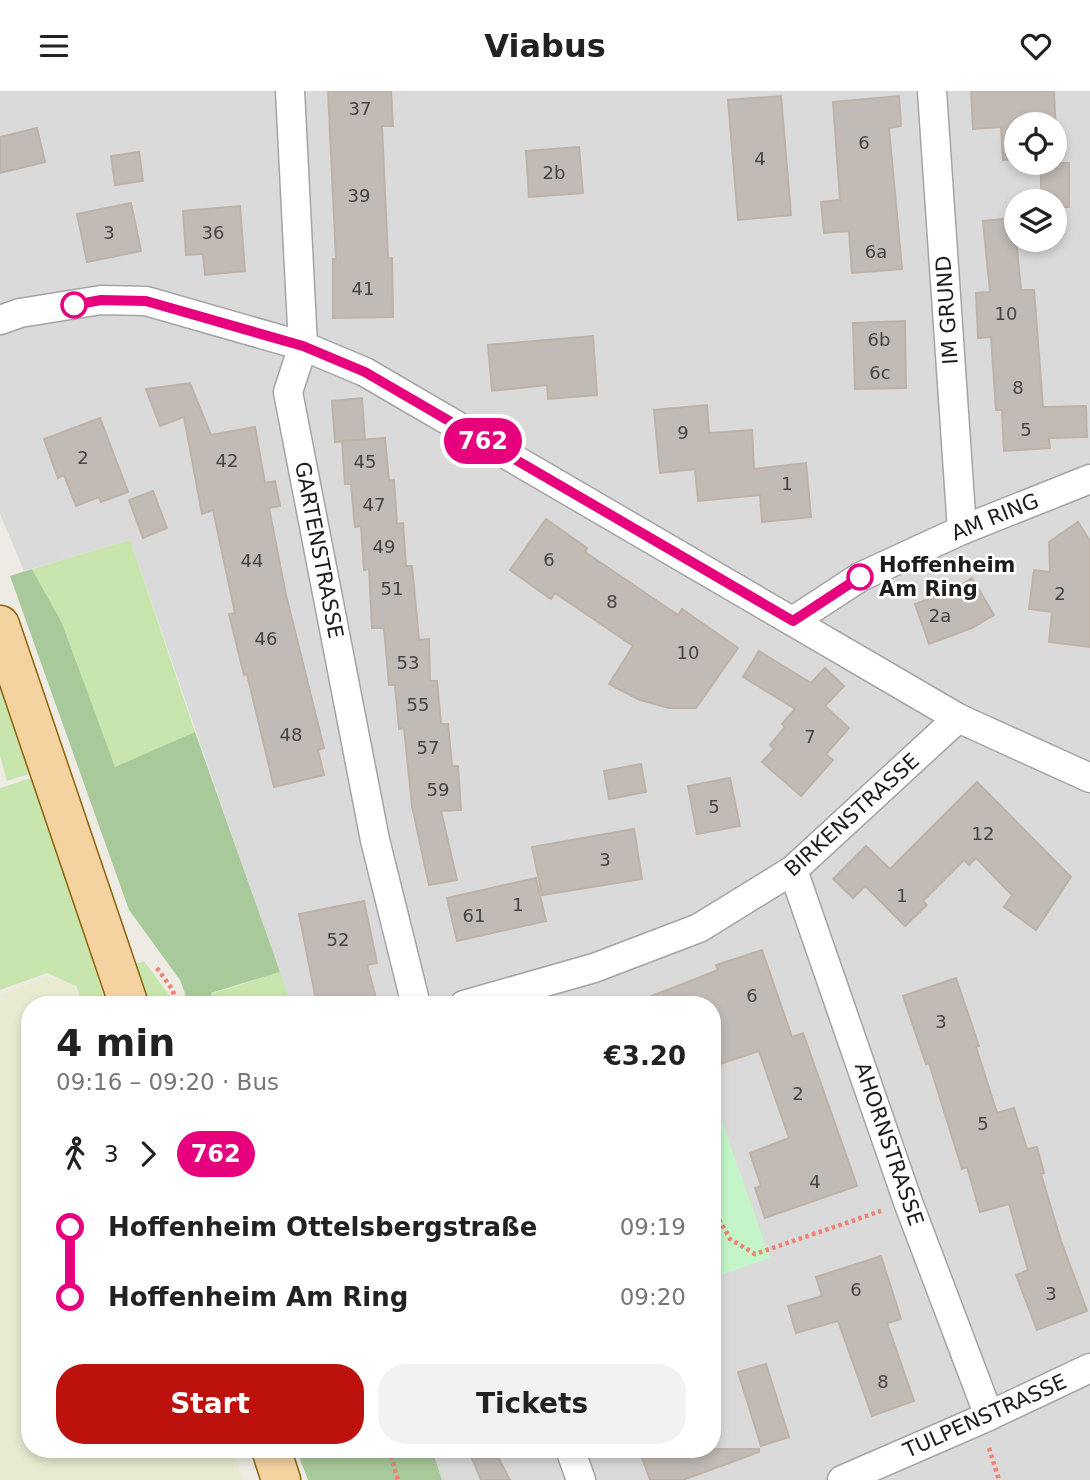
<!DOCTYPE html>
<meta charset="utf-8">
<style>
body{margin:0;font-family:"DejaVu Sans",sans-serif;background:#f2f2f2;color:#222;height:100vh;display:flex;flex-direction:column;font-size:26px;white-space:nowrap}
*{box-sizing:border-box;margin:0}
p{font-size:23px;color:#767676}
.icon{flex:none;width:38px;height:38px;fill:none;stroke:currentColor;stroke-width:2;stroke-linecap:round;stroke-linejoin:round}
.map{position:relative;flex:1;overflow:hidden}
.sheet{position:absolute;left:21px;top:905px;width:700px;height:462px;display:flex;flex-direction:column;background:#fff;border-radius:28px;box-shadow:0 4px 10px #0003}
.sheet>*{flex:none}
.badge{padding:0 14px;border-radius:23px;font-size:24px;line-height:46px}
.tools{position:absolute;left:1004px;top:21px;display:grid;gap:14px}
.tools a{display:grid;place-items:center;width:63px;height:63px;border-radius:50%;background:#fff;box-shadow:0 4px 10px #0003;font-size:35px}
.map>.badge{position:absolute;translate:-50% -50%;box-shadow:0 0 0 4px #fff}
.legs{display:flex;align-items:center;gap:10px;height:77px;padding:0 35px;font-size:23px}
.legs p{margin-inline-start:auto}
.headline{display:flex;align-items:center;justify-content:space-between;height:119px;padding:0 35px}
h1{font-size:38px;font-weight:800;line-height:52px}
.action{display:flex;gap:14px;margin-top:auto;padding:14px 35px}
.action a{flex:1;height:80px;border-radius:28px;background:#bd110d;color:#fff;font-size:28px;font-weight:800;line-height:80px;text-align:center}
.action a+a{background:#f2f2f2;color:#222}
ul{padding:0 35px;list-style:none}
li{display:flex;align-items:center;gap:24px;height:70px;font-size:26px}
li i{display:grid;place-items:center;width:10px;height:100%;margin:0 9px;background:currentColor}
li i::after{content:'';width:18px;height:18px;margin:-9px;border:5px solid;border-radius:50%;background:#fff}
li p{margin-inline-start:auto}
li:first-child i{background:linear-gradient(#0000 50%,currentColor 0)}
li:last-child i{background:linear-gradient(currentColor 50%,#0000 0)}
header{display:flex;justify-content:space-between;align-items:center;height:91px;padding:0 35px;background:#fff;font-size:32px;font-weight:800}
.map>svg:first-child{display:block}
</style>
<header><svg class="icon" aria-label="menu" viewBox="0 0 24 24"><path d="M4 6h16M4 12h16M4 18h16"/></svg>Viabus<svg class="icon" aria-label="heart" viewBox="0 0 24 24"><path d="M12 20l-8-8c-3-5 5-10 8-4 3-6 11-1 8 4z"/></svg></header>
<div class="map">
<svg width="1090" height="1389" viewBox="0 0 1090 1389">
<rect width="100%" height="100%" fill="#eeebe4"/>
<path fill="#dbdada" fill-rule="evenodd" d="M0,0H1090V1389H442L432,1358H712V914L290,913L130,449L24,480L0,423ZM1017,33H1055V72H1017ZM1017,110H1055V149H1017Z"/>
<polygon fill="#e9ebd0" points="48,885 74,893 80,913 30,914 30,1358 232,1358 243,1389 0,1389 0,904"/>
<g fill="#c7e5ad">
<polygon points="130,449 195,641 115,677 62,532 32,478"/>
<polygon points="0,582 35,681 7,690 0,665"/>
<polygon points="34,686 106,913 83,913 76,895 47,882 0,899 0,697"/>
<polygon points="144,870 172,908 173,913 149,913 136,873"/>
<polygon points="280,881 290,913 214,913 211,903"/>
</g>
<g fill="#a8ca9b">
<polygon points="32,478 62,532 115,676 195,641 280,881 211,902 214,913 189,913 180,889 129,819 10,485"/>
<polygon points="296,1358 432,1358 442,1389 308,1389"/>
</g>
<polygon fill="#c3f5c8" points="712,1002 770,1167 712,1187"/>
<g fill="#c2bab4" stroke="#beb2a7" stroke-width="2">
<polygon points="328,0 391,0 393,35 382,35 388,167 392,167 393,226 333,227 333,168 336,168"/>
<polygon points="971,0 1054,0 1057,65 1055,66 1055,33 1017,33 1017,68 1003,69 1001,36 973,38"/>
<polygon points="781,5 791,124 738,129 728,9"/>
<polygon points="899,5 901,35 889,37 902,178 852,182 849,140 824,142 821,111 840,109 833,11"/>
<polygon points="37,37 45,71 0,82 0,46"/>
<polygon points="579,56 583,102 529,106 526,60"/>
<polygon points="139,61 143,90 115,94 111,65"/>
<polygon points="1041,72 1069,72 1069,116 1055,116 1055,110 1041,110"/>
<polygon points="131,112 141,160 87,171 77,123"/>
<polygon points="240,115 245,180 205,184 203,163 186,164 183,120"/>
<polygon points="1014,127 1021,199 1034,199 1043,316 1086,315 1087,346 1049,347 1050,357 1004,360 1002,319 996,319 991,246 978,247 976,202 990,201 983,130"/>
<polygon points="905,230 906,297 855,298 853,232"/>
<polygon points="593,245 597,304 548,308 547,294 492,300 488,254"/>
<polygon points="190,292 211,344 255,336 265,392 275,390 280,415 269,417 286,504 324,657 318,659 324,684 274,696 247,583 244,584 229,523 235,522 213,419 202,423 184,326 160,335 146,298"/>
<polygon points="362,307 365,349 335,351 332,310"/>
<polygon points="707,314 709,342 752,339 754,378 806,372 811,426 762,431 760,404 698,410 695,378 660,382 654,319"/>
<polygon points="100,327 128,401 101,411 99,406 76,415 64,384 58,387 44,348"/>
<polygon points="385,347 389,390 394,389 397,433 403,432 406,475 412,475 419,549 429,548 430,590 437,590 441,633 448,633 452,675 458,675 461,719 441,720 457,789 429,794 412,715 404,637 399,638 395,594 389,594 384,537 372,537 369,478 364,479 361,435 355,436 351,393 345,393 342,350"/>
<polygon points="153,400 167,437 143,447 129,409"/>
<polygon points="546,428 587,457 585,461 678,524 682,518 738,557 696,617 669,617 640,609 609,593 633,555 555,502 551,508 510,479"/>
<polygon points="1078,431 1090,450 1090,556 1049,551 1052,521 1029,518 1034,479 1050,481 1049,451"/>
<polygon points="972,487 994,524 972,537 929,553 915,513 957,497"/>
<polygon points="759,560 811,592 825,577 844,595 825,615 849,637 826,663 833,669 801,705 762,671 774,658 770,654 785,636 782,633 795,618 743,586"/>
<polygon points="641,673 646,701 609,708 604,680"/>
<polygon points="730,687 740,735 697,743 688,695"/>
<polygon points="977,691 1071,786 1036,839 1004,816 1012,804 976,767 969,774 964,769 923,810 927,814 905,835 865,795 853,807 833,788 866,755 890,778"/>
<polygon points="634,738 642,788 542,804 532,756"/>
<polygon points="536,787 546,830 457,850 447,807"/>
<polygon points="364,810 377,872 367,874 378,914 317,914 299,823"/>
<polygon points="762,859 792,946 803,942 857,1095 765,1127 755,1097 761,1095 750,1062 789,1047 759,960 717,974 712,960 712,914 634,912 718,879 716,874"/>
<polygon points="956,887 979,955 976,956 997,1022 1014,1017 1027,1058 1037,1056 1044,1082 1041,1083 1061,1150 1087,1220 1037,1239 1016,1184 1028,1179 1009,1113 980,1121 967,1076 962,1078 929,972 926,973 903,905"/>
<polygon points="881,1165 901,1228 887,1232 914,1310 872,1325 838,1230 796,1242 788,1215 822,1205 816,1186"/>
<polygon points="766,1273 789,1346 761,1355 738,1281"/>
<polygon points="468,1358 494,1358 510,1389 481,1389"/>
<polygon points="639,1358 759,1358 759,1361 683,1389 650,1389"/>
</g>
<g fill="none" stroke-linecap="round" stroke-linejoin="round">
<g stroke="#a4a4a4" stroke-width="31">
<g id="street">
<polyline points="290,0 303,255 288,301 375,749 416,914"/>
<polyline points="932,0 962,439"/>
<polyline points="0,229 20,222 101,209 146,210 303,255 365,281 958,627 1090,687"/>
<polyline points="793,530 860,486 962,439 1090,388"/>
<polyline points="793,779 908,1111 989,1325"/>
<polyline points="464,914 594,877 699,837 793,779 958,627"/>
<polyline points="570,1358 581,1389"/>
<polyline points="842,1389 980,1329 1090,1277"/>
</g>
</g>
<g stroke="#8d640a" stroke-width="41">
<g id="primary">
<polyline points="0,534 129,914"/>
<polyline points="271,1358 281,1389"/>
</g>
</g>
<g stroke="#f08272" stroke-width="4.5" stroke-dasharray="3.5 3.5" stroke-linecap="butt">
<polyline points="157,877 172,898 178,914"/>
<polyline points="712,1116 730,1148 755,1163 881,1120"/>
<polyline points="989,1357 999,1389"/>
<polyline points="389,1358 398,1389"/>
</g>
<use href="#street" stroke="#fff" stroke-width="28"/>
<use href="#primary" stroke="#f5d3a1" stroke-width="38"/>
</g>
<g fill="none" stroke-linecap="round" stroke-linejoin="round">
<g stroke="#fff" stroke-width="16">
<polyline id="line-1" points="74,214 101,209 146,210 303,255 365,281 793,530 860,486"/>
</g>
<use href="#line-1" stroke="#e6007e" stroke-width="10"/>
</g>
<g fill="#fff" stroke="#e6007e" stroke-width="3.5">
<circle cx="74" cy="214" r="12"/>
<circle cx="860" cy="486" r="12"/>
</g>
<g text-anchor="middle" dominant-baseline="central" stroke-width="5" stroke-linejoin="round" paint-order="stroke">
<g font-size="18" fill="#464443">
<text x="360" y="17">37</text>
<text x="864" y="51">6</text>
<text x="760" y="67">4</text>
<text x="554" y="81">2b</text>
<text x="359" y="104">39</text>
<text x="109" y="141">3</text>
<text x="213" y="141">36</text>
<text x="876" y="160">6a</text>
<text x="363" y="197">41</text>
<text x="1006" y="222">10</text>
<text x="879" y="248">6b</text>
<text x="880" y="281">6c</text>
<text x="1018" y="296">8</text>
<text x="1026" y="338">5</text>
<text x="683" y="341">9</text>
<text x="83" y="366">2</text>
<text x="227" y="369">42</text>
<text x="365" y="370">45</text>
<text x="787" y="392">1</text>
<text x="374" y="413">47</text>
<text x="384" y="455">49</text>
<text x="549" y="468">6</text>
<text x="252" y="469">44</text>
<text x="392" y="497">51</text>
<text x="1060" y="502">2</text>
<text x="612" y="510">8</text>
<text x="940" y="524">2a</text>
<text x="266" y="547">46</text>
<text x="688" y="561">10</text>
<text x="408" y="571">53</text>
<text x="418" y="613">55</text>
<text x="291" y="643">48</text>
<text x="810" y="645">7</text>
<text x="428" y="656">57</text>
<text x="438" y="698">59</text>
<text x="714" y="715">5</text>
<text x="983" y="742">12</text>
<text x="605" y="768">3</text>
<text x="902" y="804">1</text>
<text x="518" y="813">1</text>
<text x="474" y="824">61</text>
<text x="338" y="848">52</text>
<text x="752" y="904">6</text>
<text x="941" y="930">3</text>
<text x="798" y="1002">2</text>
<text x="983" y="1032">5</text>
<text x="815" y="1090">4</text>
<text x="856" y="1198">6</text>
<text x="1051" y="1202">3</text>
<text x="883" y="1290">8</text>
</g>
<g font-size="21" fill="#1d1d1d" stroke="#fff">
<text transform="translate(947 219) rotate(-94)">IM GRUND</text>
<text transform="translate(995 426) rotate(-22)">AM RING</text>
<text transform="translate(319 459) rotate(79)">GARTENSTRASSE</text>
<text transform="translate(852 724) rotate(-42)">BIRKENSTRASSE</text>
<text transform="translate(889 1053) rotate(71)">AHORNSTRASSE</text>
<text transform="translate(985 1325) rotate(-24)">TULPENSTRASSE</text>
</g>
<g font-size="21" font-weight="bold" fill="#1d1d1d" stroke="#fff" text-anchor="start">
<text x="879" y="474">Hoffenheim<tspan x="879" dy="24">Am Ring</tspan></text>
</g>
</g>
</svg>
<div class="tools">
<a><svg class="icon" aria-label="locate" viewBox="0 0 24 24"><circle cx="12" cy="12" r="6"/><path d="M12 2v4M12 18v4M2 12h4M18 12h4"/></svg></a>
<a><svg class="icon" aria-label="layers" viewBox="0 0 24 24"><path d="M12 4l9 5-9 5-9-5zM3 14l9 5 9-5"/></svg></a>
</div>
<b class="badge" style="left:483px;top:350px;background:#e6007e;color:#fff">762</b>
<section class="sheet">
<div class="headline"><div><h1>4 min</h1><p>09:16 – 09:20 · Bus</p></div><b>€3.20</b></div>
<div class="legs"><svg class="icon" aria-label="walk" viewBox="0 0 24 24"><circle cx="13" cy="4" r="2"/><path d="M13 8l-2 6 4 7M11 14l-3 7M7 12l3-4h3l4 4"/></svg>3<svg class="icon" aria-label="forward" viewBox="0 0 24 24"><path d="M9 5l7 7-7 7"/></svg><b class="badge" style="background:#e6007e;color:#fff">762</b></div>
<ul>
<li><i style="color:#e6007e"></i><b>Hoffenheim Ottelsbergstraße</b><p>09:19</p></li>
<li><i style="color:#e6007e"></i><b>Hoffenheim Am Ring</b><p>09:20</p></li>
</ul>
<div class="action"><a>Start</a><a>Tickets</a></div>
</section>
</div>
